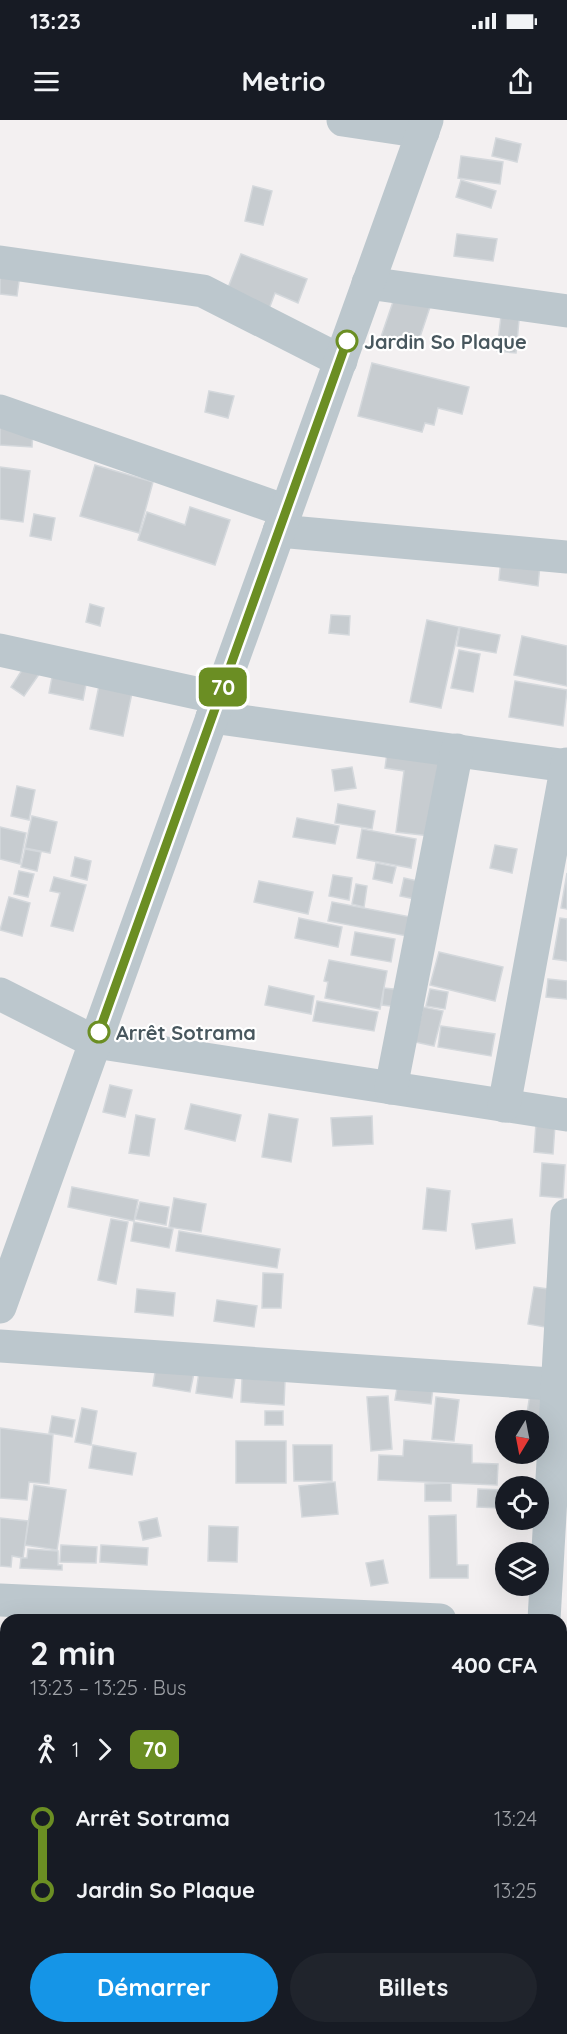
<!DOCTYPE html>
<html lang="fr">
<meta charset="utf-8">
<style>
body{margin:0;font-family:Quicksand,sans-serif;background:#20242c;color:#f1f3f6;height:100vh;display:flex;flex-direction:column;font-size:22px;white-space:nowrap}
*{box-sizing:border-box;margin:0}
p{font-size:20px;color:#9ea1a6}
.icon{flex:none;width:33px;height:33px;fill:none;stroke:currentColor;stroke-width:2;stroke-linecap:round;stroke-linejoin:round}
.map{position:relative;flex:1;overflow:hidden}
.details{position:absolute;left:0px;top:1494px;width:567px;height:420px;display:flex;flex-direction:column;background:#171b24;border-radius:18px 18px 0 0;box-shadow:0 6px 24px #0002}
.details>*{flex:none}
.badge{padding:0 12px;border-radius:9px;font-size:21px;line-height:39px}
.needle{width:39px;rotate:190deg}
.buttons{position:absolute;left:495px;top:1290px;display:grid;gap:12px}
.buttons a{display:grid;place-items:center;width:54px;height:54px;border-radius:50%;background:#171b24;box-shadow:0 6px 24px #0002;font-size:30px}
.map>.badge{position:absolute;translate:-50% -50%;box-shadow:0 0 0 3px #fff}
.legs{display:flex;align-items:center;gap:9px;height:66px;padding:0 30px;font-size:20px}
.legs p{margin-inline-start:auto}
.head{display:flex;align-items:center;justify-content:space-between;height:102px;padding:0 30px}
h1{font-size:33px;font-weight:700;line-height:45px}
.action{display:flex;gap:12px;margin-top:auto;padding:12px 30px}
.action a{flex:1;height:69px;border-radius:36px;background:#1595e7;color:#fff;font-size:24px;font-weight:700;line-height:69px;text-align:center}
.action a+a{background:#20242c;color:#f1f3f6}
ul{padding:0 30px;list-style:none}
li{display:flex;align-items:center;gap:21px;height:72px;font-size:22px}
li i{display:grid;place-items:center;width:9px;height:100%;margin:0 8px;background:currentColor}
li i::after{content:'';width:15px;height:15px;margin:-8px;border:4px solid;border-radius:50%;background:#171b24}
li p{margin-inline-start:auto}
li:first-child i{background:linear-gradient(#0000 50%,currentColor 0)}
li:last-child i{background:linear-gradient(currentColor 50%,#0000 0)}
.status{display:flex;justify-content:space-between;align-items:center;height:42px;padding:0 30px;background:#171b24;direction:ltr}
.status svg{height:16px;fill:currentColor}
header{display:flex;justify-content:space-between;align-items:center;height:78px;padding:0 30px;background:#171b24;font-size:27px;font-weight:700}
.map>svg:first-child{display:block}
</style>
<div class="status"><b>13:23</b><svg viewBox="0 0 49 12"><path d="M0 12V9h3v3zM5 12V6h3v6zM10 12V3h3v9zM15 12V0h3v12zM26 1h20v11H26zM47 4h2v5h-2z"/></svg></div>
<header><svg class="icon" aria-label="menu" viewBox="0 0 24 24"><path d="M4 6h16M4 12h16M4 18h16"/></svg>Metrio<svg class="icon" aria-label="share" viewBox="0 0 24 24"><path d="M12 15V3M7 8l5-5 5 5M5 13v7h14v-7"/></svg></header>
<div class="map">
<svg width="567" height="1914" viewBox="0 0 567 1914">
<rect width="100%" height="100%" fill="#f3f0f1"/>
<g fill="#c7ccd0" stroke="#d4d8dc" stroke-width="1.5">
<polygon points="496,18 521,24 517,42 492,36"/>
<polygon points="461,36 503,42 500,64 458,58"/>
<polygon points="461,60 496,71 491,88 456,77"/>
<polygon points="253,66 272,71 263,105 245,101"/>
<polygon points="457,114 497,119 493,141 454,136"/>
<polygon points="241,134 307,159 298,183 275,173 269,189 226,173"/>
<polygon points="0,152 20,154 17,176 0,174"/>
<polygon points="396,173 431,184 416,229 381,217"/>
<polygon points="502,187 520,189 516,233 497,231"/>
<polygon points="372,243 469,267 462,294 438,288 434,305 425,303 422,312 358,296"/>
<polygon points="209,271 234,276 228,298 205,292"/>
<polygon points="0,293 34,295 32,327 0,325"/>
<polygon points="95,345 153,362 139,413 80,396"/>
<polygon points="0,347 30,351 23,402 0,399"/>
<polygon points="190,387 230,400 215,445 138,420 147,392 185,405"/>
<polygon points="34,394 55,398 51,420 30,416"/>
<polygon points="501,439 540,445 538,466 499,460"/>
<polygon points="90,484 104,488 100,506 86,502"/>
<polygon points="331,495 350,496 349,515 329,513"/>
<polygon points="427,500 459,507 441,588 410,582"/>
<polygon points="460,507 500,515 496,533 457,526"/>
<polygon points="522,516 567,526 567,566 514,555"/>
<polygon points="459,530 480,534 473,572 451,568"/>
<polygon points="28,541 42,550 24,576 11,567"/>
<polygon points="53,552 87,559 83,580 49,573"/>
<polygon points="100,561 133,568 123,616 90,609"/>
<polygon points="515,561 567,570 563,606 509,597"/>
<polygon points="388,626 441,633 430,716 396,712 404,651 385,648"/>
<polygon points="352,647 356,668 335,671 332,650"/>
<polygon points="17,666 35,670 29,700 11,696"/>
<polygon points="338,684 375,691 372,709 335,703"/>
<polygon points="32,696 57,702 50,733 25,728"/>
<polygon points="297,698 339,706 335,724 293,717"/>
<polygon points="0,707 26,713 20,744 0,739"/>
<polygon points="362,709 416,719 411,748 357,738"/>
<polygon points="495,725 517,729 512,753 490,748"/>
<polygon points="25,729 41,732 37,751 21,747"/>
<polygon points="75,737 91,741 87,760 71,756"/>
<polygon points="376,743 396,747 392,763 373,759"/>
<polygon points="19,751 34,754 28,777 14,774"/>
<polygon points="567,753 567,789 561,788"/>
<polygon points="333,755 352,758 349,780 329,776"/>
<polygon points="54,757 86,765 73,811 51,806 60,773 50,771"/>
<polygon points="404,758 418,761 415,779 400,776"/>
<polygon points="259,761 313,772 308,794 254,782"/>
<polygon points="356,764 367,766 364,787 352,784"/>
<polygon points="9,777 30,783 22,816 0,810"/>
<polygon points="332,782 416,798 412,817 328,801"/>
<polygon points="299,798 342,807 338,827 295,818"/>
<polygon points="560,798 567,799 567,841 553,839"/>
<polygon points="355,812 395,819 391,842 351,835"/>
<polygon points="439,832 503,847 495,881 430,865"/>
<polygon points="329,840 387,851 380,889 325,878 328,862 324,861"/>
<polygon points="548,859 567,861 567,879 546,877"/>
<polygon points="269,866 314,876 311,894 265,885"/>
<polygon points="384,868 402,870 399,887 382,885"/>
<polygon points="430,869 448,872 445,889 426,886"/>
<polygon points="317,881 378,892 374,911 313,901"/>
<polygon points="423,887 443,891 434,926 415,922"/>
<polygon points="441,906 495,914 491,936 438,927"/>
<polygon points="110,965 132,970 125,997 103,992"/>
<polygon points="191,984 241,995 235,1021 185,1009"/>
<polygon points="269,994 298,999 291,1042 262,1037"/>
<polygon points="136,995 155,999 149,1036 129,1033"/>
<polygon points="372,996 373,1024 333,1026 331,998"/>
<polygon points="536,1003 555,1005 553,1034 534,1032"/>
<polygon points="542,1043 565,1045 563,1078 540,1076"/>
<polygon points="72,1067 138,1080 134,1101 68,1087"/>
<polygon points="427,1068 450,1071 446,1111 423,1109"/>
<polygon points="174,1078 206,1084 201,1112 169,1107"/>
<polygon points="140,1082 169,1087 166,1105 135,1099"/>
<polygon points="111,1099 128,1102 116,1164 98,1160"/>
<polygon points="512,1099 515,1123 476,1129 472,1104"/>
<polygon points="134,1102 173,1109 169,1128 131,1121"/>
<polygon points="179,1111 280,1129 277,1148 176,1131"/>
<polygon points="263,1153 283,1154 281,1188 262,1188"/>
<polygon points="534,1167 562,1171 556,1209 528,1204"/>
<polygon points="137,1169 175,1173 173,1196 135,1192"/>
<polygon points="217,1180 257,1186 254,1207 214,1201"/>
<polygon points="156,1246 194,1253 190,1272 153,1266"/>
<polygon points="199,1252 235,1258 232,1278 196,1273"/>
<polygon points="399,1256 434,1260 431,1284 395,1280"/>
<polygon points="242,1258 285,1261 284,1285 241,1282"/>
<polygon points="530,1274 551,1278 547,1306 538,1305 538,1300 526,1300"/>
<polygon points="388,1276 392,1329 371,1331 367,1277"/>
<polygon points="436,1277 459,1280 454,1321 432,1319"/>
<polygon points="82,1288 97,1291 91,1325 75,1322"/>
<rect x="265" y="1291" width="18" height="14"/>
<polygon points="52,1296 75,1300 72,1317 49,1313"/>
<polygon points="0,1308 53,1315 49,1364 29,1362 27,1380 0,1378"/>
<polygon points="404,1320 472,1325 472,1343 498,1344 497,1365 378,1360 379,1335 403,1336"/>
<rect x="236" y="1321" width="50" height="42"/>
<polygon points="93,1325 136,1333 132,1355 89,1348"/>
<polygon points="293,1325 332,1325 332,1361 294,1361"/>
<polygon points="335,1362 338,1394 302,1397 299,1366"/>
<polygon points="451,1363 451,1381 425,1381 425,1364"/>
<polygon points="34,1365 66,1370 57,1430 25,1425"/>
<polygon points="478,1369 503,1370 502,1388 477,1387"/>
<polygon points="456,1395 457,1445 468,1445 468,1458 430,1458 429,1396"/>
<polygon points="0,1398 28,1401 23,1438 12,1436 11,1447 0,1446"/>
<polygon points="157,1398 161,1416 143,1420 139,1402"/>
<polygon points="209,1406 238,1407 237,1442 208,1441"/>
<polygon points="61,1425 97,1427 96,1443 60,1442"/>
<polygon points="101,1425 148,1428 147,1445 100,1442"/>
<polygon points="521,1425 542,1427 538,1432 520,1432"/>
<polygon points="28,1429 58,1431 58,1445 62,1445 62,1450 20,1448 21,1438 27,1438"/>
<polygon points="383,1440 388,1463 371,1466 366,1443"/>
<polygon points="1,1568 6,1570 6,1589 0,1587"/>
<polygon points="0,1775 6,1777 0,1794"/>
<polygon points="0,1823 6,1825 6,1843 0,1841"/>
<polygon points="0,1897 6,1899 4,1914 0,1914"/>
<polygon points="10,1908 28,1908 27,1914 9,1914"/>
<polygon points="213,1908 238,1908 237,1914 212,1914"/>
<polygon points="466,1908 505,1908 504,1914 465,1912"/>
<polygon points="441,1910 460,1913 460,1914 441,1914"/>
</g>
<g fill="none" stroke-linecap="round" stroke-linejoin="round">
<g stroke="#bcc7cd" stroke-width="33">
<polyline points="343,0 423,12"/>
<polyline points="0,142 203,171 341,241"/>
<polyline points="368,163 567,191"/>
<polyline points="0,291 286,391"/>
<polyline points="279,411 567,437"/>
<polyline points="0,530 219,578"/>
<polyline points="212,597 567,646"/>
<polyline points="0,874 95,922 567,995"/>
<polyline points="391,968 457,630"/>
<polyline points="504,986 567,644"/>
<polyline points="0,1226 567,1265"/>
<polyline points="0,1480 440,1500"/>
<polyline points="544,1500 567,1095"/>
<polyline points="0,1615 6,1617"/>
<polyline points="0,1878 6,1880"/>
<polyline points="88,1908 106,1914"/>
<polyline points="239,1914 240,1908"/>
<polyline points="521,1914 521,1908"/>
</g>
<polyline stroke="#bcc7cd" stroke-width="33" points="0,1187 427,0"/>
</g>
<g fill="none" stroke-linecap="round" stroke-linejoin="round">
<g stroke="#fff" stroke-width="14">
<polyline id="line-1" points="99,912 347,221"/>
</g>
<use href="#line-1" stroke="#6b8e23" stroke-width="9"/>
</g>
<g fill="#fff" stroke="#6b8e23" stroke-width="3">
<circle cx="347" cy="221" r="10"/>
<circle cx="99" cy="912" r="10"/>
</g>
<g text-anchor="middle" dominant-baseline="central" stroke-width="4.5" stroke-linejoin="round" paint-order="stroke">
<g font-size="20" font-weight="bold" fill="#48575e" stroke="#fff" text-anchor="start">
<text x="364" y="221">Jardin So Plaque</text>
<text x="116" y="912">Arrêt Sotrama</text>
</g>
</g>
</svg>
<div class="buttons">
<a><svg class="needle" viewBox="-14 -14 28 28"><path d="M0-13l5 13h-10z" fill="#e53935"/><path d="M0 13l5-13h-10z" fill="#9ea1a6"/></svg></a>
<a><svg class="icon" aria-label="locate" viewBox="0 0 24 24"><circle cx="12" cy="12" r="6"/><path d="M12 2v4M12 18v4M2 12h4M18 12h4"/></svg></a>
<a><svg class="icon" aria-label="layers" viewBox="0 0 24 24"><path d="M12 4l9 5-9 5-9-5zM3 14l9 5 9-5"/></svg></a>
</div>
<b class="badge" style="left:223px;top:567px;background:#6b8e23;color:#fff">70</b>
<section class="details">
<div class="head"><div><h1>2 min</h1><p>13:23 – 13:25 · Bus</p></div><b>400 CFA</b></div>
<div class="legs"><svg class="icon" aria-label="walk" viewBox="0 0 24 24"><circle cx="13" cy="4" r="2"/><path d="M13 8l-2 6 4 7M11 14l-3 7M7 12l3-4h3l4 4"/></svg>1<svg class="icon" aria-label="forward" viewBox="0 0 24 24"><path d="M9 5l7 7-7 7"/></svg><b class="badge" style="background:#6b8e23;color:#fff">70</b></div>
<ul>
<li><i style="color:#6b8e23"></i><b>Arrêt Sotrama</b><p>13:24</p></li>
<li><i style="color:#6b8e23"></i><b>Jardin So Plaque</b><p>13:25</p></li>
</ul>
<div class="action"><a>Démarrer</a><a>Billets</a></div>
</section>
</div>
